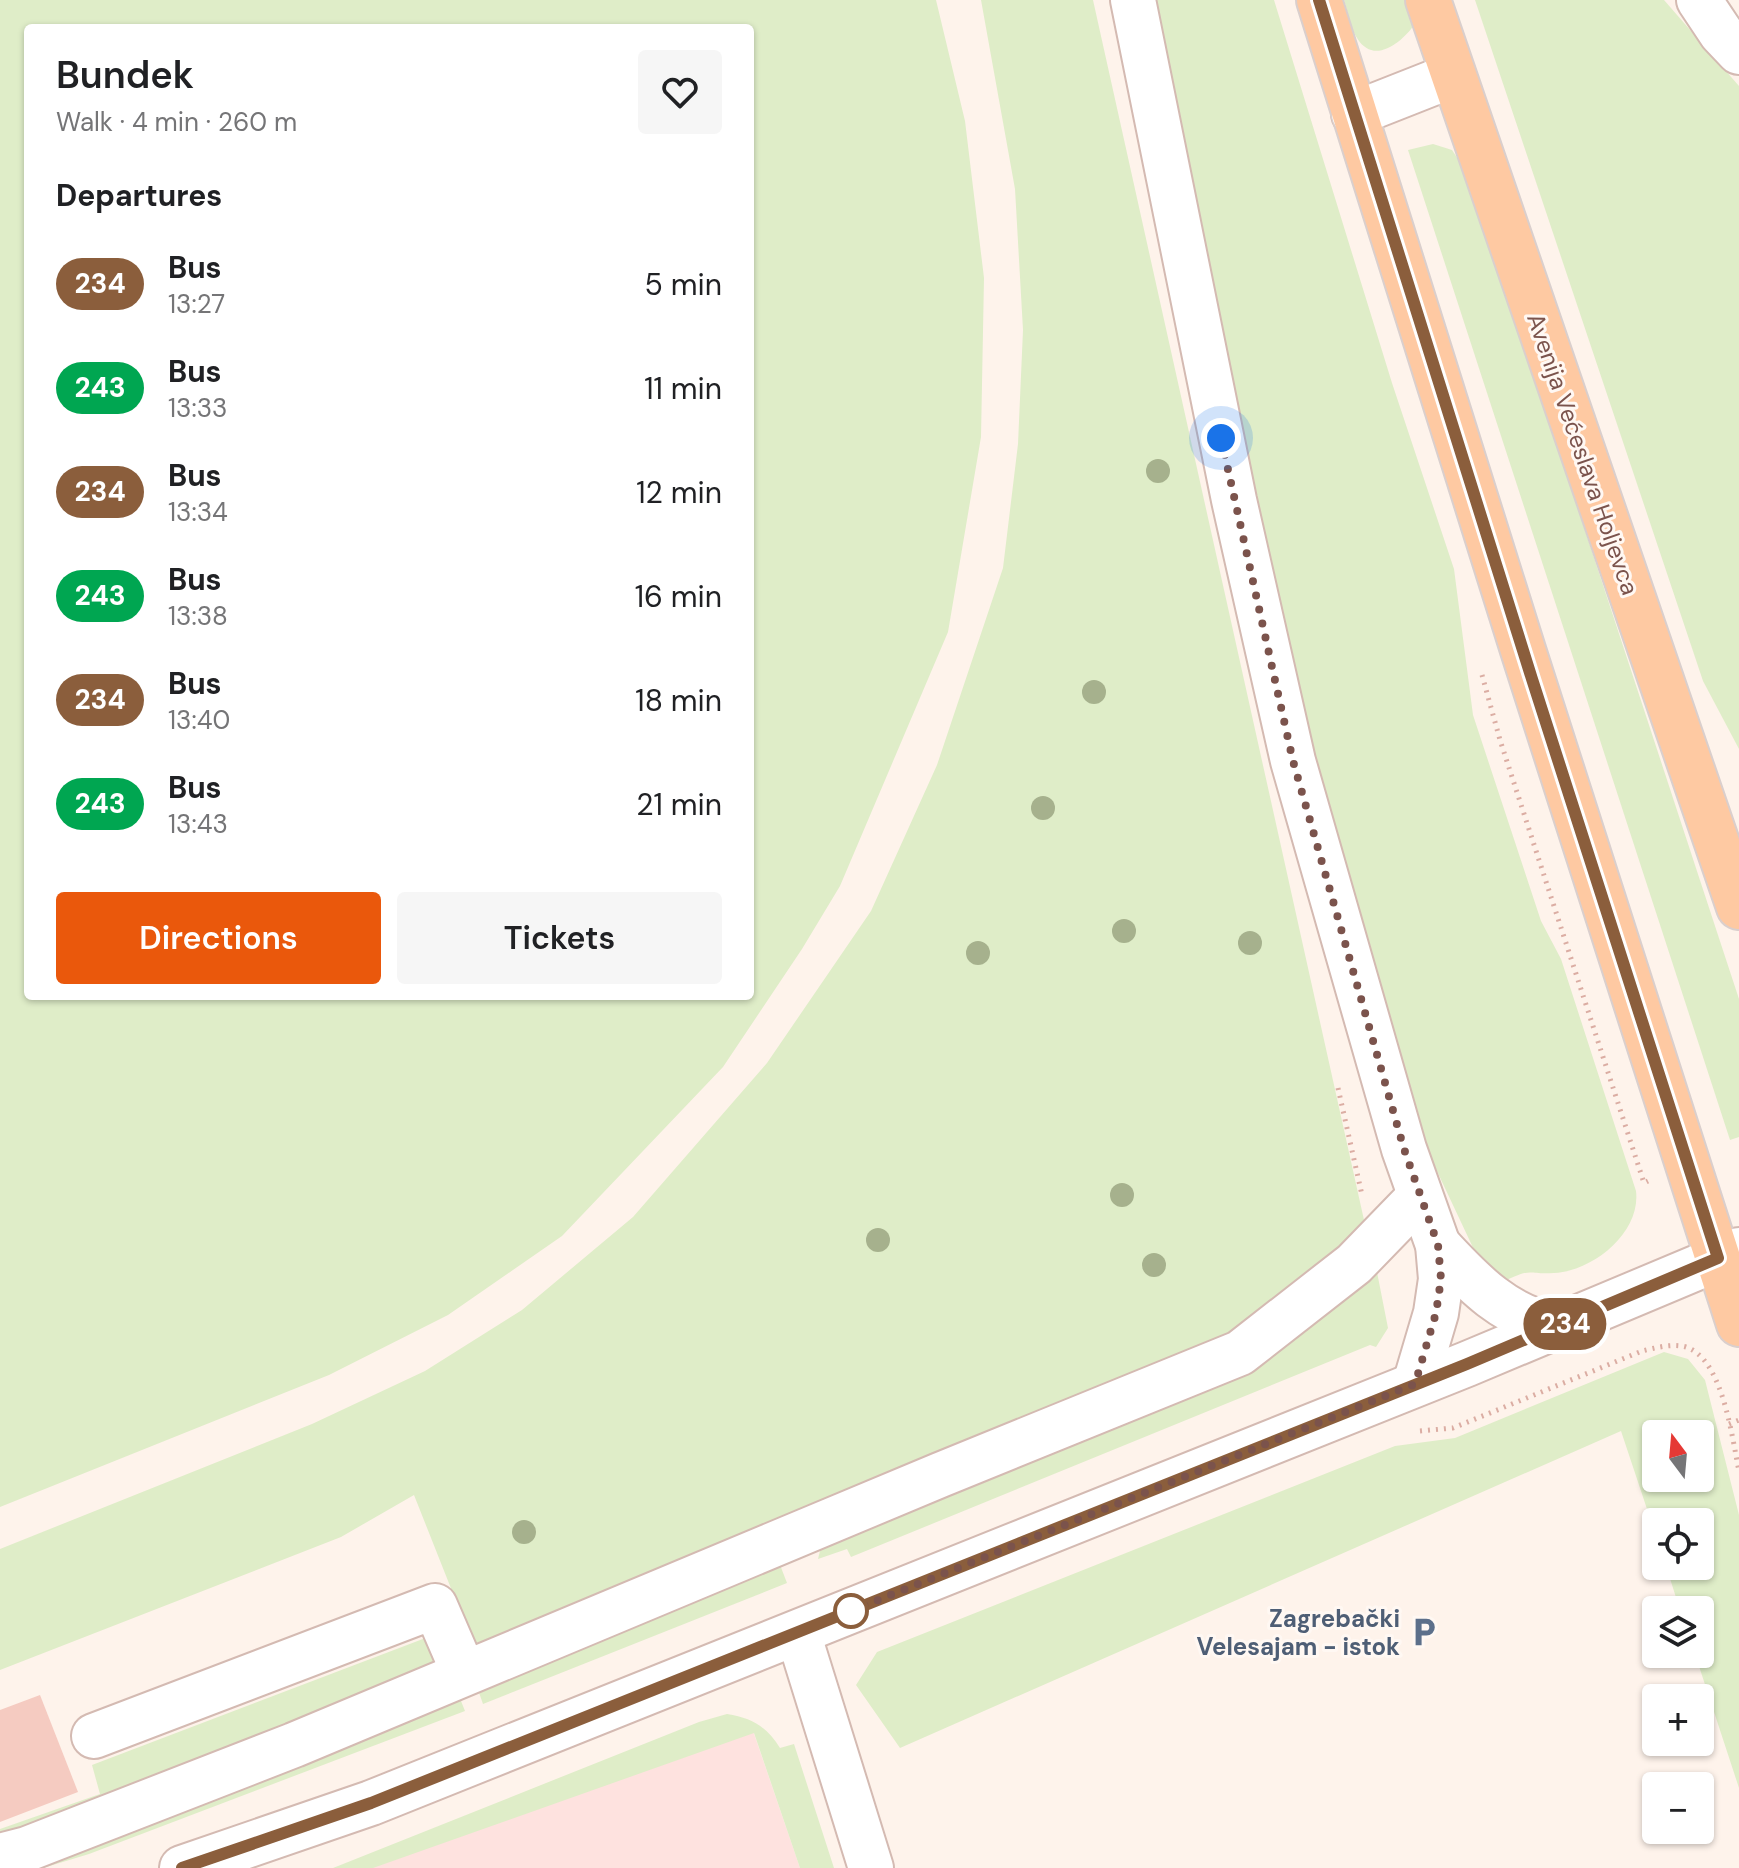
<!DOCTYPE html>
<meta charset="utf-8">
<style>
body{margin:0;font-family:"DM Sans",sans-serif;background:#f6f6f6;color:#202124;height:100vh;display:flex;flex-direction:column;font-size:30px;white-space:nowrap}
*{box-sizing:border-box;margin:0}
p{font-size:26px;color:#757577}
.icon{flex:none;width:44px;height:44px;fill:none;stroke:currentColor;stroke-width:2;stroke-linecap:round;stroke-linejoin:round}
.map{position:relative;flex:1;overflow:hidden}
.side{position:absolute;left:24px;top:24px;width:730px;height:976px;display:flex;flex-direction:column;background:#fff;border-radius:8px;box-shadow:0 2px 6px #0004}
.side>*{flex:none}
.badge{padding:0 16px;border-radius:26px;font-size:28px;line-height:52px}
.needle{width:52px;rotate:344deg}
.buttons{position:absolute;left:1642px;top:1420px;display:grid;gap:16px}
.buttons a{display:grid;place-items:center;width:72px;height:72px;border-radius:8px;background:#fff;box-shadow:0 2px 6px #0004;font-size:40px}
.you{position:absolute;width:40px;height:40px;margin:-20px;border:6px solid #fff;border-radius:50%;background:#1a73e8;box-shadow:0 0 0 12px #1a73e833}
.map>.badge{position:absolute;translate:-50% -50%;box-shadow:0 0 0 4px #fff}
h2{padding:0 32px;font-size:30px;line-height:72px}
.round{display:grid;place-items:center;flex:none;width:84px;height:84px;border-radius:8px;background:#f6f6f6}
.head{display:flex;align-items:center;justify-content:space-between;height:136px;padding:0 32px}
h1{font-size:38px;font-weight:600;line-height:60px}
.primary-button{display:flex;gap:16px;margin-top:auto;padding:16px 32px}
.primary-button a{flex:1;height:92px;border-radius:8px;background:#ea580c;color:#fff;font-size:32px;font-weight:600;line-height:92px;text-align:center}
.primary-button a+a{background:#f6f6f6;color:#202124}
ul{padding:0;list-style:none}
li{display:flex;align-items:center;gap:24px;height:104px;padding:0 32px}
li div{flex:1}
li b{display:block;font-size:30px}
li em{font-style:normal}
li .badge{min-width:88px;font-weight:700;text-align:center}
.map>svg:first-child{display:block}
</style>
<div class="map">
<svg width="1739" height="1868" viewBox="0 0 1739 1868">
<rect width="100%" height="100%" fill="#fef3eb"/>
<polygon fill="#fee2df" points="751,1725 800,1868 370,1868"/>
<g fill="#dfedc8" fill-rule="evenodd">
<path d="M0,0H936L965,121L984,278L981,437L948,632L840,886L802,949L723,1067L562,1236L448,1315L329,1375L0,1507ZM28,28H750V996H28Z"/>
<polygon points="981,0 1093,0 1366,1229 1235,1340 475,1649 414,1495 341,1537 0,1670 0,1549 312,1424 425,1371 522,1310 633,1217 767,1063 871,911 937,765 1003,568 1018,444 1023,330 1015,189"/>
<path d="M1154,0H1274L1392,383L1454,569L1473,715L1541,921L1561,959L1636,1191C1641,1232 1594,1271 1554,1273C1528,1275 1533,1267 1505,1281L1476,1254L1420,1135L1296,697Z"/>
<path d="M1344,0H1408L1415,24C1402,42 1374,66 1357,38C1350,27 1348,12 1344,0Z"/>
<polygon points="1475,0 1664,0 1739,86 1739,749 1703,681"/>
<polygon points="1433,144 1452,150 1468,174 1739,999 1739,1137 1730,1140 1408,150"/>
<polygon points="1376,1267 1388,1328 1376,1347 1370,1345 851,1557 847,1549 818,1559 823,1539"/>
<path d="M1664,1352L1688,1359L1705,1380L1739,1515V1788L1695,1654H1700V1610H1680L1666,1566H1700V1522H1656V1536L1621,1431L900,1748L856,1685L877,1652L1395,1446L1455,1438ZM1656,1434H1700V1478H1656Z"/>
<polygon points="777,1557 787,1583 483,1704 476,1684"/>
<polygon points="436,1634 447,1667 0,1844 0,1829 100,1794 92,1765"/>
<polygon points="457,1691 465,1711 89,1854 43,1868 18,1868"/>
<path d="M727,1714C752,1718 766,1726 780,1748L794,1744L834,1868H800L754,1733L373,1868H333L699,1722Z"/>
</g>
<polygon fill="#f5cbc1" points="40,1695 78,1792 0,1822 0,1710"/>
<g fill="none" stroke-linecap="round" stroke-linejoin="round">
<g stroke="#d4bab2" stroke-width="48">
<g id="minor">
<polyline points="1133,0 1234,500 1293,761 1404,1149 1438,1245 1441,1279 1436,1313 1415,1384"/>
<polyline points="1699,0 1721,33 1739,52"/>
<polyline points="1354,114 1453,75"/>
<path d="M1438,1245C1473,1283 1506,1318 1559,1327"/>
<polyline points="798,1633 871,1868"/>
<polyline points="94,1736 435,1606 464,1673"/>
<polyline points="0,1856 27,1849 294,1745 940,1475 1240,1353 1354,1264 1419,1197"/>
<polyline points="182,1868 371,1803 1467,1364 1739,1250"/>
</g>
</g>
<g stroke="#dacfcd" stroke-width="48">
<g id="major">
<polyline points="1319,0 1523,650 1739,1324"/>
<polyline points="1428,0 1739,907"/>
</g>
</g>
<g stroke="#dbada3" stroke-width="5" stroke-dasharray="2 6" stroke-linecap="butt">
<polyline points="1482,675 1500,740 1644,1183 1648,1181"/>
<polyline points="1338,1088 1362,1195"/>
<polyline points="1729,1424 1739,1420"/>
<path d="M1420,1431L1453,1428L1642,1351C1655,1348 1672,1343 1686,1347C1723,1359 1732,1438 1739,1471"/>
</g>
<use href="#minor" stroke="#fff" stroke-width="44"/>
<use href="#major" stroke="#fec9a2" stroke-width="44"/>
</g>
<g fill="#a6b18d">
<circle cx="1158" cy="471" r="12"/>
<circle cx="1094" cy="692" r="12"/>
<circle cx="1043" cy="808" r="12"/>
<circle cx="1124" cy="931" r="12"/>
<circle cx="1250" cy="943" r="12"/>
<circle cx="978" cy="953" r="12"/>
<circle cx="1122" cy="1195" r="12"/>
<circle cx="878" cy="1240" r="12"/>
<circle cx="1154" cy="1265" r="12"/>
<circle cx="524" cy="1532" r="12"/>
</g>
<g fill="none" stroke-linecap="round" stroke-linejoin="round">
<g stroke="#fff" stroke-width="18">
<polyline id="line" points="182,1868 371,1803 1467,1364 1718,1258 1532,679 1319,0"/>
</g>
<use href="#line" stroke="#8b5e3c" stroke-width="12"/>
<polyline stroke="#7b534c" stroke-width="8" stroke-dasharray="0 14.4" points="851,1611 1415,1384 1436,1313 1441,1279 1438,1245 1404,1149 1293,761 1221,438"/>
</g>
<defs>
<g id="parking-bare" transform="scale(2.4)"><path d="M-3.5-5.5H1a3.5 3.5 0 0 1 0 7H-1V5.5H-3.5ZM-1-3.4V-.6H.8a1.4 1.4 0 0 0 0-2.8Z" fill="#5c6f8a" stroke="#fff8f3" stroke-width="2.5" paint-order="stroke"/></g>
</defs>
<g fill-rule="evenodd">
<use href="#parking-bare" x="1424" y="1632"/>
</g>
<circle fill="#fff" stroke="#8b5e3c" stroke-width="4" cx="851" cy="1611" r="16"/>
<g text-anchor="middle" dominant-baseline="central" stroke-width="6" stroke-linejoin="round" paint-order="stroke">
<g font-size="24" fill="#7b534c" stroke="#fff8f3">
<text transform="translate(1583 454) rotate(71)">Avenija Većeslava Holjevca</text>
</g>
<g font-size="24" font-weight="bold" fill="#4e5e75" stroke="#fff8f3" text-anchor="end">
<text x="1400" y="1618">Zagrebački<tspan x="1400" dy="28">Velesajam - istok</tspan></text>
</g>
</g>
</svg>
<div class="buttons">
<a><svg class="needle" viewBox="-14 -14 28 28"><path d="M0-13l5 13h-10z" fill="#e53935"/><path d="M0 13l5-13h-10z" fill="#757577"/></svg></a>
<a><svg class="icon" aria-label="locate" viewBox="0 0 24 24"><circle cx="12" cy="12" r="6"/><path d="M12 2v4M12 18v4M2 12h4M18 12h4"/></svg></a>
<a><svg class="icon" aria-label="layers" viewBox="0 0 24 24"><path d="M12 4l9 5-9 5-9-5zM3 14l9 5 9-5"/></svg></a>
<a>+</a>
<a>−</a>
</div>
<div class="you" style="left:1221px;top:438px"></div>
<b class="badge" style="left:1565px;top:1324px;background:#8b5e3c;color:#fff">234</b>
<section class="side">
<div class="head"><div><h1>Bundek</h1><p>Walk · 4 min · 260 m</p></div><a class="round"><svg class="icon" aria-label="heart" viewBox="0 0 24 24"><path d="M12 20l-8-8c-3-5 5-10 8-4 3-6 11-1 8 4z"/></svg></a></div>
<h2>Departures</h2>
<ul>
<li><span class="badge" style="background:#8b5e3c;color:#fff">234</span><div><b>Bus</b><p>13:27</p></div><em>5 min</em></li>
<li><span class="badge" style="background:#00a651;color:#fff">243</span><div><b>Bus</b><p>13:33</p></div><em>11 min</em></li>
<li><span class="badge" style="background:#8b5e3c;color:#fff">234</span><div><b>Bus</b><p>13:34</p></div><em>12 min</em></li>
<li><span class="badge" style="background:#00a651;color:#fff">243</span><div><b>Bus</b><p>13:38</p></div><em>16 min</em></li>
<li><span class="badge" style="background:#8b5e3c;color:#fff">234</span><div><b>Bus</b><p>13:40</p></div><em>18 min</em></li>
<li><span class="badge" style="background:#00a651;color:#fff">243</span><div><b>Bus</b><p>13:43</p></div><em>21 min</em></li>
</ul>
<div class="primary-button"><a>Directions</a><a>Tickets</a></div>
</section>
</div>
